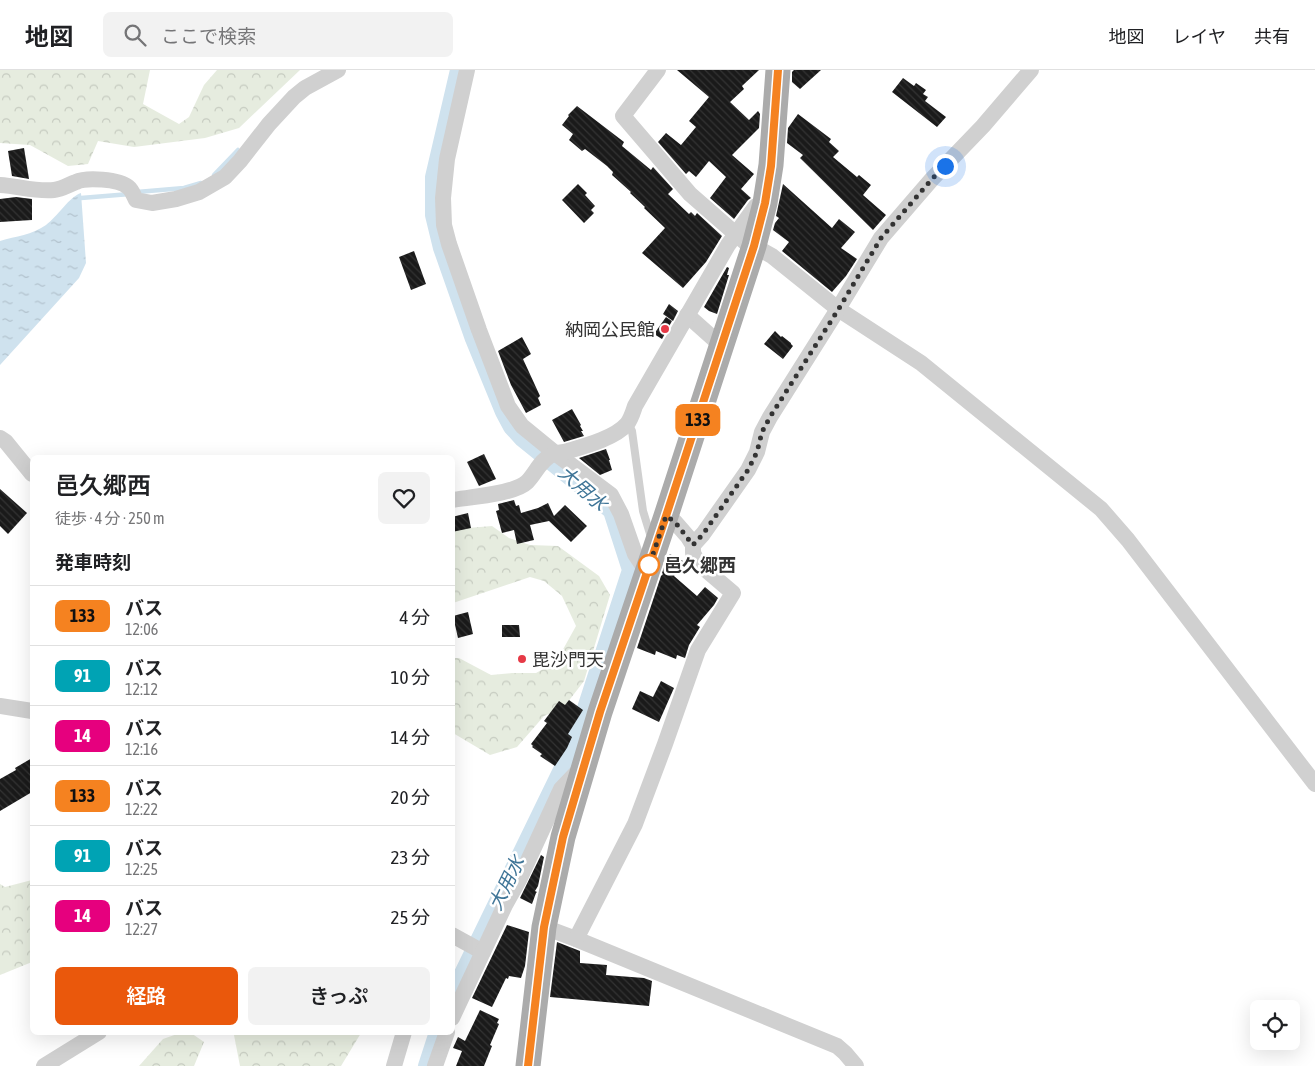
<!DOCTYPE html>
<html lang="ja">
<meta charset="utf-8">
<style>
body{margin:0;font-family:"Asap Condensed","Noto Sans JP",sans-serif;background:#f2f2f2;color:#202124;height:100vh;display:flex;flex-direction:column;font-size:19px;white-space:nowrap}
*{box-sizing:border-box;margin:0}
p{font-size:16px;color:#757577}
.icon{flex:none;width:28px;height:28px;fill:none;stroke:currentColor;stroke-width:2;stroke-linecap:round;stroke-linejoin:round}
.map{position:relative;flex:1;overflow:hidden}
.panel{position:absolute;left:30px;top:385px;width:425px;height:580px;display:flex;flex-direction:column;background:#fff;border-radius:8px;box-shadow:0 5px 20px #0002}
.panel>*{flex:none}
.badge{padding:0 10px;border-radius:8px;font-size:18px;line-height:32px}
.fabs{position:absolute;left:1250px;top:930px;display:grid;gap:10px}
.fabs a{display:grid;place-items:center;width:50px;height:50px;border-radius:8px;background:#fff;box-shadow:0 5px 20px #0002;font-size:25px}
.you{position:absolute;width:25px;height:25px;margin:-12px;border:4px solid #fff;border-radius:50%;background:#1a73e8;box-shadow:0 0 0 8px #1a73e833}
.map>.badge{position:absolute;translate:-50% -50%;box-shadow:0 0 0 2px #fff}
h2{padding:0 25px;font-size:19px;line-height:45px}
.round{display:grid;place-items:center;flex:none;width:52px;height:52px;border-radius:8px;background:#f2f2f2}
.summary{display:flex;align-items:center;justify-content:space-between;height:85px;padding:0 25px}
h1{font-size:24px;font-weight:600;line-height:38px}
.cta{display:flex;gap:10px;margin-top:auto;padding:10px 25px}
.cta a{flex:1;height:58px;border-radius:8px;background:#ea580c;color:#fff;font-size:20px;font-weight:600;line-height:58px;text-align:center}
.cta a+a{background:#f2f2f2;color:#202124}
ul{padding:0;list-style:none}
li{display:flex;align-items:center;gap:15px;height:60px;padding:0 25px;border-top:1px solid #e0e0e0}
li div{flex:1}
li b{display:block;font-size:19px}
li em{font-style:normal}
li .badge{min-width:55px;font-weight:700;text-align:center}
header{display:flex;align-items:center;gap:30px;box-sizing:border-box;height:70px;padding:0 25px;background:#fff;border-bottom:1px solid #e0e0e0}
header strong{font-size:24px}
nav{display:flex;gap:28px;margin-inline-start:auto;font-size:18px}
.search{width:350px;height:45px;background:#f2f2f2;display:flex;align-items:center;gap:12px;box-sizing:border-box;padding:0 18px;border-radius:8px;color:#757577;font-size:19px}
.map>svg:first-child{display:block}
</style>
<header>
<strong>地図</strong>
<div class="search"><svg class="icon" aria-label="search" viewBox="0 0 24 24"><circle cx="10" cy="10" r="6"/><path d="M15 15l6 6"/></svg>ここで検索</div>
<nav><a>地図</a><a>レイヤ</a><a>共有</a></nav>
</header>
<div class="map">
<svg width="1315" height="996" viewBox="0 0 1315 996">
<defs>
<pattern id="forest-crowns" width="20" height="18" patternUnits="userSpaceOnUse" patternTransform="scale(1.25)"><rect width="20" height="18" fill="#e6ecdf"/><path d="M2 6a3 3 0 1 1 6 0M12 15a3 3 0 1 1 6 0" fill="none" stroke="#c6cbc0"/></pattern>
<pattern id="water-ripples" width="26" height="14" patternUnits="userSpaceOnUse" patternTransform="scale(1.25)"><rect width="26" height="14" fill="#cfe2ee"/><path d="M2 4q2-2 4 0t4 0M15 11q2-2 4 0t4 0" fill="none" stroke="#b2c2cd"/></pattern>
<pattern id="building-back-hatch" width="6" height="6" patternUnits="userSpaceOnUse" patternTransform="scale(1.25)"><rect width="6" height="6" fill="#1a1a1a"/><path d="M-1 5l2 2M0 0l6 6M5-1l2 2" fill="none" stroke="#333"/></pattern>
</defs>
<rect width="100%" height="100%" fill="#fff"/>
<g fill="url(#forest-crowns)">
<polygon points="0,0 150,0 143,34 179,54 189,47 204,15 217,0 300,0 239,58 205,68 134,77 98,71 88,94 68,96 30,75 0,73"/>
<polygon points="492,456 509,468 530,475 558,476 599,506 610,525 584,611 564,637 544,646 517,677 490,685 453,663 452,588 459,588 491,605 512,603 536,603 556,592 576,556 562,526 544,511 530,507 453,533 453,458 456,459"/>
<polygon points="32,810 32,892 0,905 0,814 5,817"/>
<polygon points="180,963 191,963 204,972 194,996 139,996 163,969"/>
<polygon points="235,963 235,962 361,963 341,996 240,996 234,965"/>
</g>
<path fill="url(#water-ripples)" d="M81,123L86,193L79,208L0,295V171C16,166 32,165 46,155C57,147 70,126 81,123Z"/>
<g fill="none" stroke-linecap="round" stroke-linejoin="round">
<g stroke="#cfe2ee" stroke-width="4.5">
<polyline points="214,105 238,80"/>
<polyline points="137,122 184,118 201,113"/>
<polyline points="81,128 130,124"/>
</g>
<g stroke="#cfe2ee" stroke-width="16">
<polyline points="452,924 573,675 630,500 611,441 522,369 511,357 503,342 473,269 441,178 433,145 433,107 458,0"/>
<polyline points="426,996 437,962"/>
</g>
</g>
<g fill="url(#building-back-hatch)">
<polygon points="677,0 759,0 742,16 744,19 730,32 749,50 758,41 760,44 759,58 732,85 754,104 741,119 751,128 748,130 734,149 710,128 726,107 709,91 696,107 689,101 686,104 658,72 666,63 681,75 696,57 689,51 709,27"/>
<polygon points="794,0 821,0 800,19 792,12 792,2"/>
<polygon points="903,8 914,16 916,13 926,20 923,24 928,27 925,31 946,47 937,57 892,22"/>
<polygon points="577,36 624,72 622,76 651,100 653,97 673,119 668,124 689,144 691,142 695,146 697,143 722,166 706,192 683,218 642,183 665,158 644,138 645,137 630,123 631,122 612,105 613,102 607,96 585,79 582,81 569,70 573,64 562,55 569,46 568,45"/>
<polygon points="798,44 831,69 829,72 839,81 833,87 857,107 859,105 871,115 863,125 886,145 873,160 800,88 803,85 787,73 788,58"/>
<polygon points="24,78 29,109 12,106 8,81"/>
<polygon points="578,114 587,123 585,125 595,136 591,140 594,143 584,153 562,130"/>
<polygon points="783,114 832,158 839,149 855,162 841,178 857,189 846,206 832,222 782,181 789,172 773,160 775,153 779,148 776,146"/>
<polygon points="16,127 32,129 32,150 0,152 0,129"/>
<polygon points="414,181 426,214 411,220 399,187"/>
<polygon points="727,197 729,198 727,205 729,205 717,244 709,241 704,237"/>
<polygon points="669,234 678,241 673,251 663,244"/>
<polygon points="666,247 672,251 662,269 654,264"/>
<polygon points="775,261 781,267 782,266 791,273 791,274 793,276 783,289 764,274"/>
<polygon points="522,267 531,284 523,289 540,326 538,328 541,335 526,343 511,315 498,281"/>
<polygon points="572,339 581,355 580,356 583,361 581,361 584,366 564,372 552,350"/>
<polygon points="606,379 610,390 609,390 612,400 600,405 579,388"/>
<polygon points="484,384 496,409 479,416 467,392"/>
<polygon points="0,419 27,443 8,464 0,456"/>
<polygon points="514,430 516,436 519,435 521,443 538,438 548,433 554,446 565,435 587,456 571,472 549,451 530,455 534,470 517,474 514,460 502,463 496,441 499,440 498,434"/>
<polygon points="468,443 471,458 452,462 452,447"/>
<polygon points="670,484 683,491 674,506 697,526 705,517 718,528 714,535 697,555 700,557 689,575 685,588 677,585 676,589 656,581 655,585 637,578 661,506 663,504 662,503 668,486"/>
<polygon points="468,542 473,564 458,568 453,546"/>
<polygon points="502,555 519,555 520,567 502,567"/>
<polygon points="661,611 674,618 659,652 632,639 640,621 653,627"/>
<polygon points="569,630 583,640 568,664 572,667 567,678 555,696 540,686 542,684 532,677 533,676 531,674 547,653 544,651 559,631 565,635"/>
<polygon points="32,688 32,722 0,741 0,709 16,700 15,698"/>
<polygon points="541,785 544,787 538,816 535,821 537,822 536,823 532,834 520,828"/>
<polygon points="507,855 529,862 525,896 521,908 509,906 508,909 506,908 492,937 472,928"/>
<polygon points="557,872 580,881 580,893 607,895 606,905 644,908 652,911 649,936 550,927"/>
<polygon points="480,940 499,949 497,953 499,954 490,975 492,976 484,996 456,996 462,981 453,978 458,967 465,971"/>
</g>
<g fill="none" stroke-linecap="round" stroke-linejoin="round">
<polyline stroke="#d0d0d0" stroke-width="8" points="628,353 632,361 643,441 651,467"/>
<g stroke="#d0d0d0" stroke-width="16">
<polyline points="467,0 447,89 443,128 444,155 449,174 479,260 508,336 522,356 555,383 611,425 621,444 635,484 647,502"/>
<polyline points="658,0 623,46 690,124 746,173 754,176 772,186 838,239 921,293 1101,439 1128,470 1315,714"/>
<path d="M0,115C18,116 36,122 54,120C62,119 68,115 76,112C86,107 119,109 128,117C132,120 134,126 136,130L152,133L176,129L199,122L225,107L240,91L269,54L294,27L305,18L338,0"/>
<polyline points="687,245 715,270 723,272"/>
<polyline points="0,368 6,372 32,404"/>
<path d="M452,430C470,427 515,424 527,412C536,403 540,390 553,384C557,382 563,383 568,381C585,376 615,368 627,354C631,349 633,342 635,336L728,175L756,136L763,134"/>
<polyline points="693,475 703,464 748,400 757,382 762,362 770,347 838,239 881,168 932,109 983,56 1031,0"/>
<polyline points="0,636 32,641"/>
<polyline points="544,857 576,869 837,976 845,983 856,996"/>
<polyline points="452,865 483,882"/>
<polyline points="576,869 635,754 665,674 698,580 733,523 699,494 693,483 693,475 688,467 675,452 666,446"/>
<polyline points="452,948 505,835 520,808 561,719 581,698"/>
<polyline points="44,996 99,962"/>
<polyline points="394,996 404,962"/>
<polyline points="435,996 447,962"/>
</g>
<polyline stroke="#ababab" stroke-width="25" points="528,996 544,857 563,767 600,642 666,446 754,176 765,133 771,95 778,0"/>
</g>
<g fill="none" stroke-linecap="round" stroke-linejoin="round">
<g stroke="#fff" stroke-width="11">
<polyline id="line" points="528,996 544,857 563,767 600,642 666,446 754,176 765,133 771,96 778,0"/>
</g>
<use href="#line" stroke="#f58220" stroke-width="8"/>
<polyline stroke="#333" stroke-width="5" stroke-dasharray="0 9" points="649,495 647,502 666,446 675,452 693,475 703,464 748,400 757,382 762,362 770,347 838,240 881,168 932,109 945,96"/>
</g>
<g fill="#e63946" stroke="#fff" stroke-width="2">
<circle cx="665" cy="259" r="5"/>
<circle cx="522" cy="589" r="5"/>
</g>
<circle fill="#fff" stroke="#f58220" stroke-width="2.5" cx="649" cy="495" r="10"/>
<g text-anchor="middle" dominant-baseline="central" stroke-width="5" stroke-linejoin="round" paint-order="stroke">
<g font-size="18" fill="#333" stroke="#fff" text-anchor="end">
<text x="655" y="259">納岡公民館</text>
<text x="532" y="589" text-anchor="start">毘沙門天</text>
</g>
<g font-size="18" font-weight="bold" fill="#333" stroke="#fff" text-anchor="start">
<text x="664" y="495">邑久郷西</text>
</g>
<g font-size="19" font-style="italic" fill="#3f7597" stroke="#fff">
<text transform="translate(583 418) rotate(41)">大用水</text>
<text transform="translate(506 813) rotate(-64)">大用水</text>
</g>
</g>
</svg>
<div class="fabs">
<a><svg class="icon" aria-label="locate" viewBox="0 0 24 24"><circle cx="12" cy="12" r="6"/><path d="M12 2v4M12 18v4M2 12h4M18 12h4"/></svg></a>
</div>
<div class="you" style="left:945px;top:96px"></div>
<b class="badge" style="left:698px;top:350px;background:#f58220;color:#111">133</b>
<section class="panel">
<div class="summary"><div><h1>邑久郷西</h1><p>徒歩 · 4 分 · 250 m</p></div><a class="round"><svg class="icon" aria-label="heart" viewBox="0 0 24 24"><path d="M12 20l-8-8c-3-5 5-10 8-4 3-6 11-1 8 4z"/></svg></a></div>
<h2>発車時刻</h2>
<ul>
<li><span class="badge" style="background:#f58220;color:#111">133</span><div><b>バス</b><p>12:06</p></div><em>4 分</em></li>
<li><span class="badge" style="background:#00a3b4;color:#fff">91</span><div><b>バス</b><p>12:12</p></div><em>10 分</em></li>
<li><span class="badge" style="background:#e6007e;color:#fff">14</span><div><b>バス</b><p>12:16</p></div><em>14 分</em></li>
<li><span class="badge" style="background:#f58220;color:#111">133</span><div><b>バス</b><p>12:22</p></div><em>20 分</em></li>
<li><span class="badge" style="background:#00a3b4;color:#fff">91</span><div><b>バス</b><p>12:25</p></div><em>23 分</em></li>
<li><span class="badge" style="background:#e6007e;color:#fff">14</span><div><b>バス</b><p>12:27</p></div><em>25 分</em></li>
</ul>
<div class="cta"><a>経路</a><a>きっぷ</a></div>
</section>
</div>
